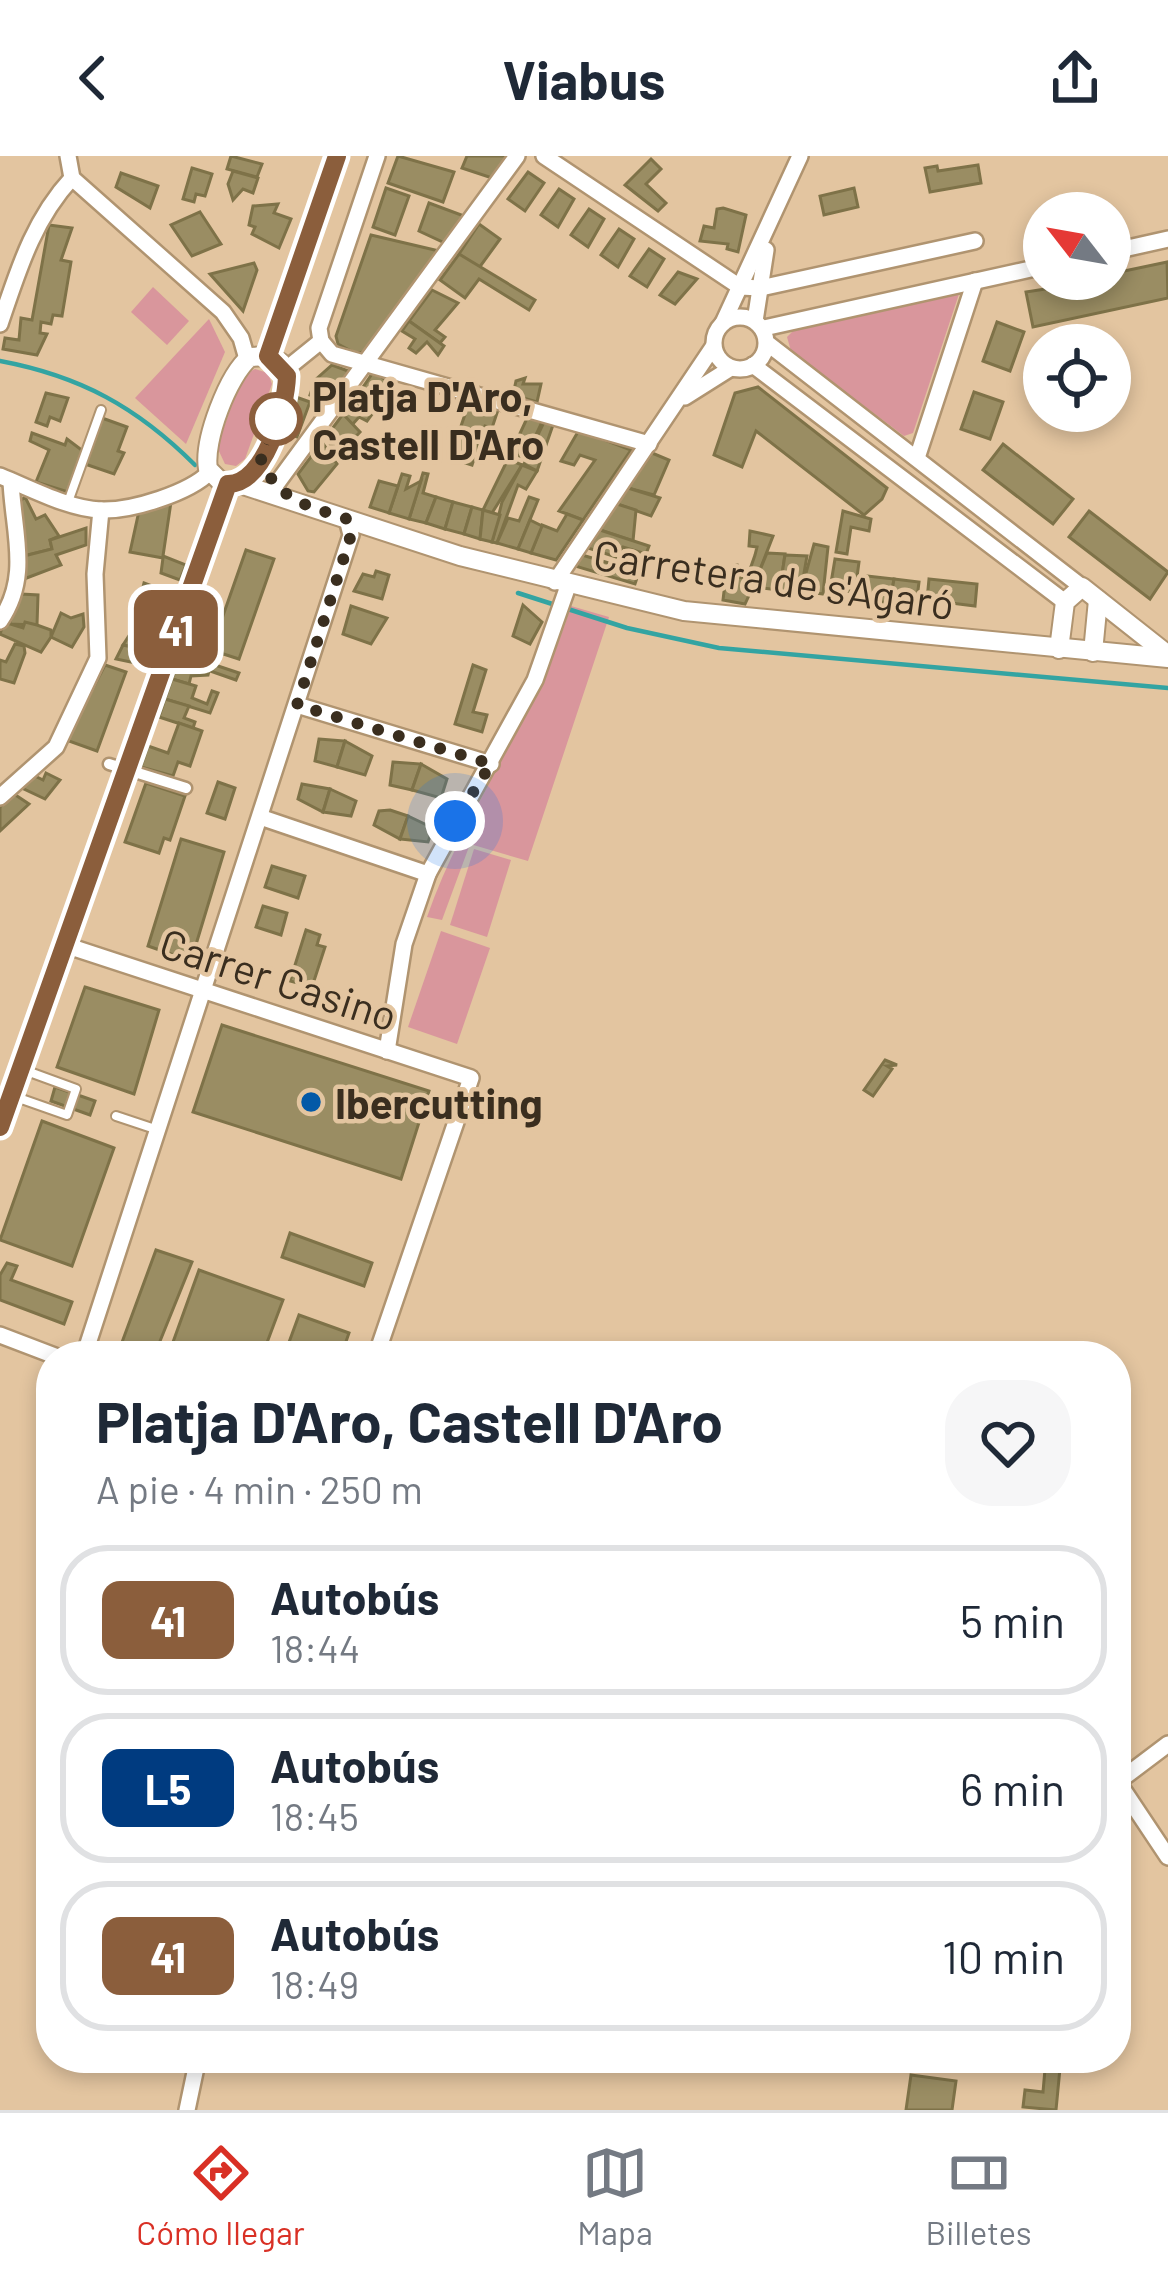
<!DOCTYPE html>
<html lang="es">
<meta charset="utf-8">
<style>
body{margin:0;font-family:Barlow,sans-serif;background:#f6f6f7;color:#1f2937;height:100vh;display:flex;flex-direction:column;font-size:45px;white-space:nowrap}
*{box-sizing:border-box;margin:0}
p{font-size:39px;color:#747a83}
.icon{flex:none;width:66px;height:66px;fill:none;stroke:currentColor;stroke-width:2;stroke-linecap:round;stroke-linejoin:round}
.map{position:relative;flex:1;overflow:hidden}
.drawer{position:absolute;left:36px;top:1185px;width:1095px;height:732px;display:flex;flex-direction:column;background:#fff;border-radius:48px;box-shadow:0 6px 18px #0003}
.drawer>*{flex:none}
.badge{padding:0 24px;border-radius:18px;font-size:42px;line-height:78px}
.needle{width:78px;rotate:301deg}
.tools{position:absolute;left:1023px;top:36px;display:grid;gap:24px}
.tools a{display:grid;place-items:center;width:108px;height:108px;border-radius:50%;background:#fff;box-shadow:0 6px 18px #0003;font-size:60px}
.you{position:absolute;width:60px;height:60px;margin:-30px;border:9px solid #fff;border-radius:50%;background:#1a73e8;box-shadow:0 0 0 18px #1a73e833}
.map>.badge{position:absolute;translate:-50% -50%;box-shadow:0 0 0 6px #fff}
.round{display:grid;place-items:center;flex:none;width:126px;height:126px;border-radius:48px;background:#f6f6f7}
.head{display:flex;align-items:center;justify-content:space-between;height:204px;padding:0 60px}
h1{font-size:57px;font-weight:700;line-height:90px}
ul{padding:0;list-style:none}
li{display:flex;align-items:center;gap:36px;height:150px;margin:0 24px 18px;padding:0 36px;border:6px solid #e0e1e3;border-radius:48px}
li div{flex:1}
li b{display:block;font-size:45px}
li em{font-style:normal}
li .badge{min-width:132px;font-weight:700;text-align:center}
header{display:flex;justify-content:space-between;align-items:center;height:156px;padding:0 60px;background:#fff;font-size:54px;font-weight:700}
.tabs{display:flex;justify-content:space-around;align-items:center;height:168px;border-top:3px solid #e0e1e3;background:#fff;font-size:33px;color:#747a83}
.tabs a{display:grid;justify-items:center;gap:6px}
.tabs .current{color:#d93025}
.map>svg:first-child{display:block}
</style>
<header><svg class="icon" aria-label="back" viewBox="0 0 24 24"><path d="M15 5l-7 7 7 7"/></svg>Viabus<svg class="icon" aria-label="share" viewBox="0 0 24 24"><path d="M12 15V3M7 8l5-5 5 5M5 13v7h14v-7"/></svg></header>
<div class="map">
<svg width="1168" height="1954" viewBox="0 0 1168 1954">
<rect width="100%" height="100%" fill="#e3c5a0"/>
<g fill="#d9969c">
<polygon points="153,131 189,165 167,189 131,156"/>
<polygon points="959,138 913,277 904,280 791,195 787,181 798,170"/>
<polygon points="209,163 225,196 186,288 135,242"/>
<polygon points="255,213 268,217 272,228 245,303 236,310 225,308 217,291 242,220"/>
<path d="M571,450L609,461L528,705L470,688L442,764L427,761C465,652 537,561 571,450Z"/>
<polygon points="474,693 511,704 487,781 450,769"/>
<polygon points="441,775 490,792 457,888 408,871"/>
</g>
<g fill="none" stroke-linecap="round" stroke-linejoin="round">
<g stroke="#33a4a2" stroke-width="4.5">
<path d="M0,205C80,220 137,251 195,309"/>
<polyline points="518,437 627,472 719,492 1168,532"/>
</g>
</g>
<g fill="#9a8d63" stroke="#7e7248" stroke-width="3">
<polygon points="231,0 262,8 257,21 227,13"/>
<polygon points="398,0 454,16 443,46 388,27"/>
<polygon points="467,0 508,0 492,22 462,12"/>
<polygon points="651,3 661,13 646,28 666,47 658,55 625,29"/>
<polygon points="978,9 981,27 930,36 925,12 937,10 938,15"/>
<polygon points="192,12 212,18 205,40 196,38 194,46 183,43"/>
<polygon points="233,15 258,22 253,37 243,33 233,44 228,28"/>
<polygon points="528,16 544,27 525,55 508,43"/>
<polygon points="121,17 158,30 150,52 116,31"/>
<polygon points="386,32 409,40 395,79 373,71"/>
<polygon points="854,32 858,51 824,59 820,40"/>
<polygon points="559,33 574,43 558,71 541,59"/>
<polygon points="429,47 464,60 445,87 419,75"/>
<polygon points="278,48 274,57 291,63 279,92 252,78 255,71 249,69 253,50"/>
<polygon points="723,52 746,59 738,96 727,93 728,88 700,85 704,70 714,72 717,53"/>
<polygon points="589,53 604,63 588,91 571,79"/>
<polygon points="200,56 221,88 192,100 171,69"/>
<polygon points="479,68 500,83 479,112 459,98"/>
<polygon points="49,69 72,72 61,104 71,106 62,160 53,159 51,168 41,166 40,177 47,178 37,199 3,193 5,182 19,184 21,162 32,164"/>
<polygon points="619,73 634,83 618,111 601,99"/>
<polygon points="371,79 439,95 366,196 355,197 338,188 336,180"/>
<polygon points="649,93 664,103 647,131 630,120"/>
<polygon points="459,98 535,144 529,154 479,123 465,142 440,124"/>
<polygon points="1167,106 1168,142 1033,171 1026,136 1110,123 1110,118"/>
<polygon points="254,107 257,114 243,155 210,118"/>
<polygon points="678,116 697,123 675,148 660,139"/>
<polygon points="432,134 458,147 435,174 445,181 440,187 409,165"/>
<polygon points="409,165 444,190 438,199 427,186 416,197 409,192 415,183 402,175"/>
<polygon points="997,166 1024,176 1010,215 983,205"/>
<polygon points="332,209 348,215 341,234 333,231 328,245 310,239 315,224"/>
<polygon points="374,215 387,225 383,231 388,237 378,250 359,237"/>
<polygon points="525,222 523,228 541,228 537,246 513,239 516,225"/>
<polygon points="758,231 887,332 882,343 864,359 756,275 742,311 714,299 735,237"/>
<polygon points="974,236 1003,246 990,283 961,273"/>
<polygon points="46,237 68,242 60,265 50,261 47,270 36,266"/>
<polygon points="359,237 378,250 367,265 359,261 352,269 343,258"/>
<polygon points="293,240 310,246 297,281 281,276"/>
<polygon points="471,241 499,251 492,272 485,270 472,309 450,302"/>
<polygon points="343,258 360,276 343,294 334,294 326,281"/>
<polygon points="528,260 543,264 525,302 511,297"/>
<polygon points="102,262 127,271 118,295 124,297 114,318 85,308"/>
<polygon points="544,266 553,269 537,315 524,308"/>
<polygon points="579,274 631,294 583,364 559,355 595,304 580,299 574,309 561,305"/>
<polygon points="32,277 65,289 67,283 83,295 68,336 36,326 49,294 30,285"/>
<polygon points="322,286 337,308 314,336 308,335 298,318"/>
<polygon points="1003,288 1073,343 1053,368 983,314"/>
<polygon points="652,297 669,304 654,339 628,332"/>
<polygon points="508,303 522,309 492,357 483,354"/>
<polygon points="522,309 537,315 526,333 518,329 497,387 492,386 502,346"/>
<polygon points="423,317 428,318 423,337 436,341 426,367 409,363"/>
<polygon points="402,318 410,320 406,333 421,325 409,363 389,357"/>
<polygon points="379,325 398,330 389,357 370,351"/>
<polygon points="628,332 660,342 651,360 617,348"/>
<polygon points="25,341 36,363 45,359 59,380 50,384 52,393 24,400 15,350"/>
<polygon points="436,341 453,346 445,373 426,367"/>
<polygon points="529,341 538,344 518,393 497,387 508,362 519,365"/>
<polygon points="171,346 163,400 186,409 180,424 161,417 163,402 130,396 139,355"/>
<polygon points="453,346 472,351 464,378 445,373"/>
<polygon points="617,348 636,354 633,385 600,374"/>
<polygon points="472,351 483,354 480,383 464,378"/>
<polygon points="483,354 500,359 492,386 480,383"/>
<polygon points="843,355 871,363 869,375 851,371 847,398 836,396"/>
<polygon points="1089,355 1168,416 1150,443 1069,381"/>
<polygon points="567,358 583,364 556,404 531,397 542,369 557,375"/>
<polygon points="530,364 542,370 531,397 518,393"/>
<polygon points="86,372 86,389 56,399 61,409 24,423 24,400 52,393 50,384"/>
<polygon points="600,374 649,390 646,398 623,391 616,401 588,392"/>
<polygon points="750,375 773,380 756,424 735,420 737,408 740,418 748,419 755,399 757,391 749,390"/>
<polygon points="814,388 828,391 823,438 801,435"/>
<polygon points="246,394 274,403 239,503 211,494"/>
<polygon points="767,397 785,398 780,434 753,431"/>
<polygon points="582,399 639,416 635,428 575,410"/>
<polygon points="785,399 807,400 800,440 779,438"/>
<polygon points="835,403 859,406 855,436 830,433"/>
<polygon points="376,415 389,419 382,443 354,435 363,418 374,421"/>
<polygon points="726,419 756,424 745,448 723,444"/>
<polygon points="867,420 894,423 890,447 864,444"/>
<polygon points="894,423 919,426 916,450 890,447"/>
<polygon points="929,423 977,428 975,450 927,444"/>
<polygon points="144,427 175,439 160,482 132,475"/>
<polygon points="21,438 38,439 37,469 9,468"/>
<polygon points="523,449 542,466 530,488 513,480"/>
<polygon points="351,450 387,462 371,488 343,478"/>
<polygon points="61,457 71,462 83,458 84,471 72,491 51,481"/>
<polygon points="4,466 23,472 25,466 37,469 51,474 51,481 41,496 0,478"/>
<polygon points="132,475 160,482 155,496 123,489"/>
<polygon points="185,485 220,497 215,509 239,517 236,524 179,504"/>
<polygon points="15,488 24,490 25,497 14,527 0,523 0,504 6,506"/>
<polygon points="123,489 155,496 150,510 116,503"/>
<polygon points="179,504 209,515 208,519 191,520 189,528 172,523"/>
<polygon points="105,509 126,516 97,595 66,584"/>
<polygon points="473,509 486,514 473,556 487,559 482,576 455,568"/>
<polygon points="172,523 196,530 192,542 207,548 212,535 218,537 210,557 165,543"/>
<polygon points="165,543 189,550 184,562 195,566 193,572 159,561"/>
<polygon points="179,567 202,575 190,610 178,606 173,620 141,611 148,590 168,597"/>
<polygon points="319,583 345,585 337,611 315,605"/>
<polygon points="345,585 372,600 365,619 337,611"/>
<polygon points="393,606 421,608 412,634 390,629"/>
<polygon points="421,608 447,623 441,642 412,634"/>
<polygon points="46,617 60,624 45,643 22,632 35,620 43,624"/>
<polygon points="218,626 235,632 225,663 207,657"/>
<polygon points="146,627 185,640 170,684 164,682 159,697 125,686"/>
<polygon points="302,628 330,633 323,656 298,643"/>
<polygon points="330,633 356,645 351,660 323,656"/>
<polygon points="14,638 29,648 0,675 0,651"/>
<polygon points="390,654 408,660 400,683 374,669 379,655"/>
<polygon points="408,660 433,672 428,686 400,683"/>
<polygon points="181,683 224,696 191,805 148,790"/>
<polygon points="272,710 305,720 298,742 265,731"/>
<polygon points="263,750 287,757 281,779 256,771"/>
<polygon points="306,774 320,779 317,789 325,791 313,828 305,829 290,825"/>
<polygon points="85,831 159,854 134,938 57,911"/>
<polygon points="222,869 429,935 401,1023 193,956"/>
<polygon points="885,904 897,909 887,910 892,913 873,940 864,934"/>
<polygon points="55,931 95,945 90,959 51,945"/>
<polygon points="42,965 114,992 72,1110 0,1084"/>
<polygon points="290,1077 372,1107 364,1130 282,1101"/>
<polygon points="156,1094 192,1106 154,1200 121,1189"/>
<polygon points="7,1107 17,1110 11,1124 72,1146 64,1168 0,1144 0,1119"/>
<polygon points="199,1114 283,1144 262,1200 168,1200"/>
<polygon points="299,1159 349,1177 341,1200 284,1200"/>
<polygon points="1046,1902 1061,1902 1056,1954 1023,1951 1025,1934 1043,1936"/>
<polygon points="911,1919 956,1925 952,1954 906,1954"/>
</g>
<g fill="none" stroke-linecap="round" stroke-linejoin="round">
<g stroke="#b09470" stroke-width="12">
<g id="service">
<polyline points="68,346 101,254"/>
<polyline points="13,940 67,959 76,933 24,914"/>
<polyline points="116,960 158,974"/>
</g>
</g>
<g stroke="#b09470" stroke-width="15">
<polyline id="pedestrian" points="109,608 186,632"/>
</g>
<g stroke="#b09470" stroke-width="20">
<g id="minor">
<polyline points="68,0 72,22 223,156 241,182 247,203"/>
<polyline points="544,0 740,131 761,132 975,85"/>
<polyline points="1110,96 1168,83"/>
<circle cx="740" cy="187" r="26"/>
<polyline points="755,165 766,94"/>
<polyline points="723,167 800,0"/>
<path d="M0,168C18,115 33,64 72,22"/>
<polyline points="764,172 1044,110"/>
<polyline points="321,185 332,198 649,288"/>
<polyline points="321,185 319,172 377,0"/>
<polyline points="767,187 1082,431"/>
<polyline points="753,209 1065,446"/>
<polyline points="285,214 321,185"/>
<polyline points="685,241 731,212"/>
<polyline points="917,302 975,125"/>
<path d="M0,320C30,332 69,353 101,354C132,355 189,337 210,316"/>
<polyline points="275,330 517,0"/>
<polyline points="555,426 713,191"/>
<path d="M0,465C31,420 13,376 11,325"/>
<polyline points="297,549 491,608"/>
<polyline points="0,641 56,591 98,502 95,418 101,354"/>
<polyline points="263,662 428,718"/>
<polyline points="65,789 471,922 376,1200"/>
<polyline points="387,895 404,788 428,718 535,524 568,430"/>
<polyline points="0,1179 55,1200"/>
<polyline points="84,1200 351,379 347,363"/>
<polyline points="1116,1623 1168,1701"/>
<polyline points="1119,1625 1168,1588"/>
<polyline points="187,1954 198,1902"/>
</g>
</g>
<g stroke="#b09470" stroke-width="22">
<g id="tertiary">
<path d="M268,200L281,207C296,235 268,306 245,325L221,326L208,313C203,285 228,219 250,201Z"/>
<polyline points="268,200 337,0"/>
<polyline points="240,328 460,400 684,455 1168,502"/>
<polyline points="1059,493 1065,446 1082,431 1168,499"/>
<polyline points="1093,496 1098,444"/>
<polyline points="0,971 228,328"/>
</g>
</g>
<use href="#service" stroke="#fff" stroke-width="8"/>
<use href="#pedestrian" stroke="#fff" stroke-width="10"/>
<use href="#minor" stroke="#fff" stroke-width="15"/>
<use href="#tertiary" stroke="#fff" stroke-width="18"/>
</g>
<g fill="none" stroke-linecap="round" stroke-linejoin="round">
<g stroke="#fff" stroke-width="27">
<path id="line" d="M0,971L228,328C265,328 286,252 287,220L268,200L337,0"/>
</g>
<use href="#line" stroke="#8b5e3c" stroke-width="18"/>
<path stroke="#3a2e1f" stroke-width="12" stroke-dasharray="0 21.6" d="M276,263L261,304C278,345 309,350 347,363L351,379L297,549L491,608L455,665"/>
</g>
<circle fill="#fff" stroke="#8b5e3c" stroke-width="6" cx="276" cy="263" r="24"/>
<circle fill="#0359a7" stroke="#e3c5a0" stroke-width="4.5" cx="311" cy="946" r="12"/>
<g text-anchor="middle" dominant-baseline="central" stroke-width="9" stroke-linejoin="round" paint-order="stroke">
<g font-size="42" font-weight="bold" fill="#3a2e1f" stroke="#e3c5a0" text-anchor="start">
<text x="312" y="239">Platja D'Aro,<tspan x="312" dy="48">Castell D'Aro</tspan></text>
</g>
<g font-size="42" fill="#3a2e1f" stroke="#e3c5a0">
<text transform="translate(774 422) rotate(8)">Carretera de s'Agaró</text>
<text transform="translate(279 822) rotate(18)">Carrer Casino</text>
</g>
<g font-size="42" font-weight="bold" fill="#3a2e1f" stroke="#e3c5a0" text-anchor="start">
<text x="335" y="946">Ibercutting</text>
</g>
</g>
</svg>
<div class="tools">
<a><svg class="needle" viewBox="-14 -14 28 28"><path d="M0-13l5 13h-10z" fill="#e53935"/><path d="M0 13l5-13h-10z" fill="#747a83"/></svg></a>
<a><svg class="icon" aria-label="locate" viewBox="0 0 24 24"><circle cx="12" cy="12" r="6"/><path d="M12 2v4M12 18v4M2 12h4M18 12h4"/></svg></a>
</div>
<div class="you" style="left:455px;top:665px"></div>
<b class="badge" style="left:176px;top:473px;background:#8b5e3c;color:#fff">41</b>
<section class="drawer">
<div class="head"><div><h1>Platja D'Aro, Castell D'Aro</h1><p>A pie · 4 min · 250 m</p></div><a class="round"><svg class="icon" aria-label="heart" viewBox="0 0 24 24"><path d="M12 20l-8-8c-3-5 5-10 8-4 3-6 11-1 8 4z"/></svg></a></div>
<ul>
<li><span class="badge" style="background:#8b5e3c;color:#fff">41</span><div><b>Autobús</b><p>18:44</p></div><em>5 min</em></li>
<li><span class="badge" style="background:#003b80;color:#fff">L5</span><div><b>Autobús</b><p>18:45</p></div><em>6 min</em></li>
<li><span class="badge" style="background:#8b5e3c;color:#fff">41</span><div><b>Autobús</b><p>18:49</p></div><em>10 min</em></li>
</ul>
</section>
</div>
<nav class="tabs">
<a class="current"><svg class="icon" aria-label="directions" viewBox="0 0 24 24"><path d="M12 3l9 9-9 9-9-9zM9 14v-3h6M13 9l2 2-2 2"/></svg>Cómo llegar</a>
<a><svg class="icon" aria-label="map" viewBox="0 0 24 24"><path d="M3 6l6-2 6 2 6-2v14l-6 2-6-2-6 2zM9 4v14M15 6v14"/></svg>Mapa</a>
<a><svg class="icon" aria-label="tickets" viewBox="0 0 24 24"><path d="M3 7h18v10H3zM15 7v10"/></svg>Billetes</a>
</nav>
